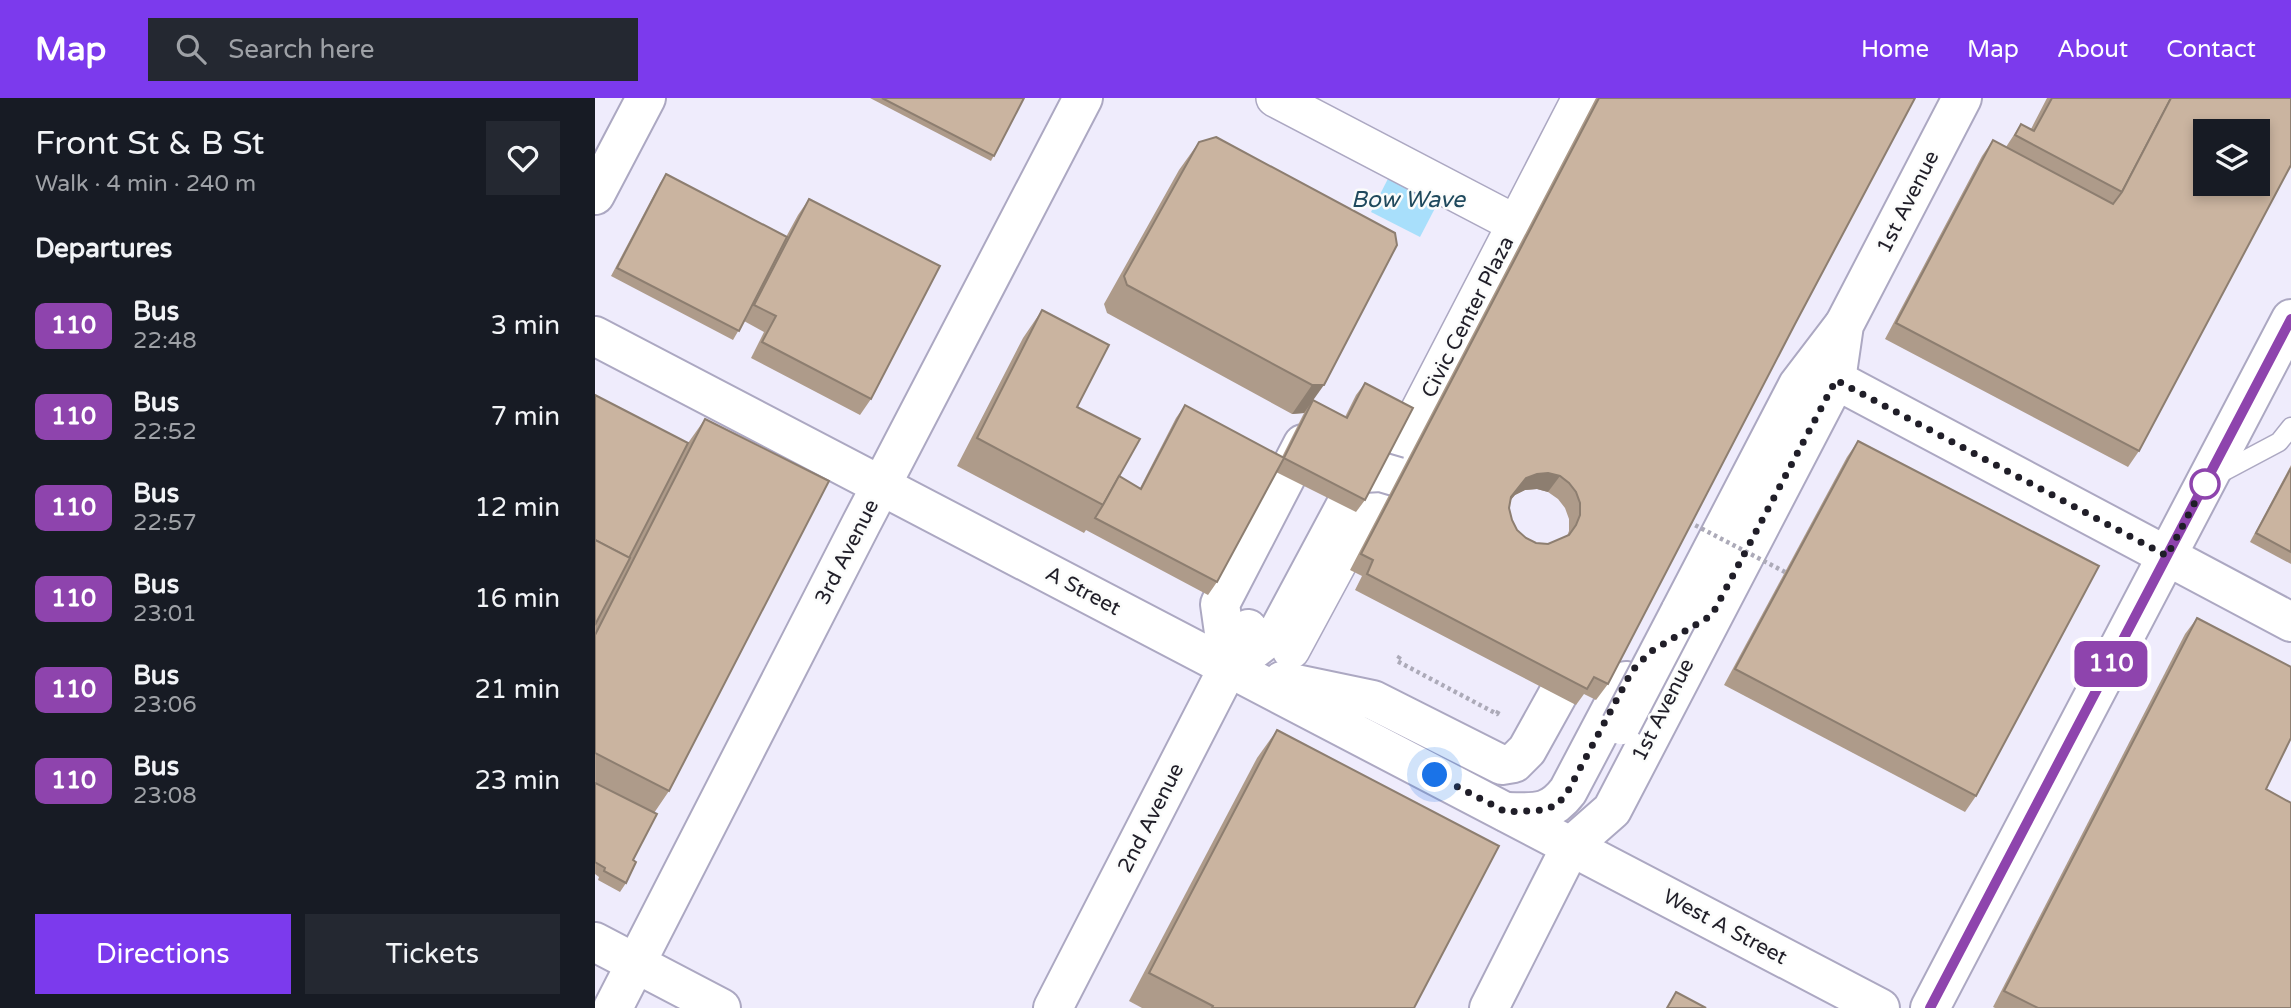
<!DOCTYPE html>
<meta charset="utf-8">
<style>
body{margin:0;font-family:"Varela Round",sans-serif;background:#242831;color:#f1f3f6;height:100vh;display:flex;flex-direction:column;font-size:26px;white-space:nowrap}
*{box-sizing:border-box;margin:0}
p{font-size:23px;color:#9ea1a6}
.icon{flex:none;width:38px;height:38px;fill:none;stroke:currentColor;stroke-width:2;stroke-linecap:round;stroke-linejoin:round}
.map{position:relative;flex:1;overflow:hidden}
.details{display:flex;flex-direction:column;background:#171b24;width:595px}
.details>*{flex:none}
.badge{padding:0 14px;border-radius:10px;font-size:24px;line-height:46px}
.tools{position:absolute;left:1598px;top:21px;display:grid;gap:14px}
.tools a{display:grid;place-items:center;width:77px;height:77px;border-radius:0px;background:#171b24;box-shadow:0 4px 10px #0003;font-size:35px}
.you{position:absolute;width:35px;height:35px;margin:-18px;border:5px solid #fff;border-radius:50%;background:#1a73e8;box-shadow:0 0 0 10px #1a73e833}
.map>.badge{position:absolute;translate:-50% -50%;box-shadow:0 0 0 4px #fff}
h2{padding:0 35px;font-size:26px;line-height:63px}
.round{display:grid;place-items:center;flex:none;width:74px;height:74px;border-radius:0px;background:#242831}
.overview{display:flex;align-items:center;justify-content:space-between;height:119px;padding:0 35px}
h1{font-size:33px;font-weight:600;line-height:52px}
.button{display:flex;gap:14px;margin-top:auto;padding:14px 35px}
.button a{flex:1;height:80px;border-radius:0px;background:#7c3aed;color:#fff;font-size:28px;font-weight:600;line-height:80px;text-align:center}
.button a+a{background:#242831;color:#f1f3f6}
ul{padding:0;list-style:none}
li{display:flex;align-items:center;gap:21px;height:91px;padding:0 35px}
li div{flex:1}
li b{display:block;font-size:26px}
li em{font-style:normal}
li .badge{min-width:77px;font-weight:700;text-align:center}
header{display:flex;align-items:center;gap:42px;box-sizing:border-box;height:98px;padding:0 35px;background:#7c3aed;color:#fff}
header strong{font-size:33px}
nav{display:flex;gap:38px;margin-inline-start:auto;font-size:24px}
.search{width:490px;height:63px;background:#242831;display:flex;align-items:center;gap:18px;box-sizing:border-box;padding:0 24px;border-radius:0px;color:#9ea1a6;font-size:26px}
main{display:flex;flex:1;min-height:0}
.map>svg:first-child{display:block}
</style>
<header>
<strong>Map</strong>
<div class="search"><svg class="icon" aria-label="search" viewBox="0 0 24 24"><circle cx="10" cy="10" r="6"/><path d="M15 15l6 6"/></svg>Search here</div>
<nav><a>Home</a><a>Map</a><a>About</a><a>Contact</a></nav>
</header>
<main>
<section class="details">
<div class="overview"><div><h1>Front St &amp; B St</h1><p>Walk · 4 min · 240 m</p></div><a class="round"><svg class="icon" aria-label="heart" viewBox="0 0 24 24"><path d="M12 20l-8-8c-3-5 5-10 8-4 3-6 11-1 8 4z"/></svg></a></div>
<h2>Departures</h2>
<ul>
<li><span class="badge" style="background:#8e44ad;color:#fff">110</span><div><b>Bus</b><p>22:48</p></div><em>3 min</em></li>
<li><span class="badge" style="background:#8e44ad;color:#fff">110</span><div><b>Bus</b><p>22:52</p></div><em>7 min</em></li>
<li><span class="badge" style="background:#8e44ad;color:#fff">110</span><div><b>Bus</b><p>22:57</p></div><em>12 min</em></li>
<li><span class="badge" style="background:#8e44ad;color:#fff">110</span><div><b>Bus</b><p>23:01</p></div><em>16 min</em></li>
<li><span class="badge" style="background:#8e44ad;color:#fff">110</span><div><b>Bus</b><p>23:06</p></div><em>21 min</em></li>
<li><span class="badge" style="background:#8e44ad;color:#fff">110</span><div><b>Bus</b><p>23:08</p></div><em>23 min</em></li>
</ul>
<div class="button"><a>Directions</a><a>Tickets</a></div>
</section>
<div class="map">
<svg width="1696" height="910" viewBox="0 0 1696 910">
<rect width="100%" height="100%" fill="#efecfc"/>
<polygon fill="#a8dffb" points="801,65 850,91 825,139 776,114"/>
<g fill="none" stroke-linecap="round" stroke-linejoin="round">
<g stroke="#aca8c2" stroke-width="21">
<polyline id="lane" points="1620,378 1684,344 1696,329"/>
</g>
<g stroke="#aca8c2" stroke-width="40">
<g id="street">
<polyline points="680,0 921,126 806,348 696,552"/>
<polyline points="921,126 986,0"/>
</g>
</g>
<g stroke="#aca8c2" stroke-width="42">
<g id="secondary">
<polyline points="0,97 51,0"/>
<polyline points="0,238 1285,910"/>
<polyline points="1241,282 1696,524"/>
<polyline points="1085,514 1203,287 1248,228"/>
<polyline points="638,567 684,532 768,375"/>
<polyline points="634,570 625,506 708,346"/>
<polyline points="687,583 778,602 907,667 919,665 932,652 962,598"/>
<path d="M911,714C939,714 954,718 973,693L1031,583"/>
<polyline points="0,844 126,910"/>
<polyline points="18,910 266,426 488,0"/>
<polyline points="458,910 653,531"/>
<polyline points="894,910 976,748 1017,712 1241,282 1249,227 1367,0"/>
<polyline points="1335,910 1696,221"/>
</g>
</g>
<polyline stroke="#acaab8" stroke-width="4.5" stroke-dasharray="3.5 3.5" stroke-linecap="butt" points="805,558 802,563 902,616 905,610"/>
<use href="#lane" stroke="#fff" stroke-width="18"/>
<use href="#street" stroke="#fff" stroke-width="37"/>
<use href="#secondary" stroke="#fff" stroke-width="38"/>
<g stroke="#aca8c2" stroke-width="42" stroke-linecap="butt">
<g id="secondary-bridge">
<polyline points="768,375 786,374 803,379"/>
<polyline points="1026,627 1085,514"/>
</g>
</g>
<polyline stroke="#acaab8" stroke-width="4.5" stroke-dasharray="3.5 3.5" stroke-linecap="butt" points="1094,424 1190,474"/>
<use href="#secondary-bridge" stroke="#fff" stroke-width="38"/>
</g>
<g fill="#ae9b8a" fill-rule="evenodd">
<polygon points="275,0 429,0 396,63"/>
<path d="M1001,0H1320L1200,226L1013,586L1001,602L989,596L981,607L760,492L767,478L755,472ZM942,391L953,394L963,401L970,410L974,421V433L972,438L953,446L941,445L931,440L922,432L917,422L914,410L916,401L920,397L930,392Z"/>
<polygon points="1452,0 1696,0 1544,353 1533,369 1290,241 1387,58 1398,42 1411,49 1426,26 1436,31"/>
<polygon points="604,44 802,147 718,302 750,319 761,297 770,285 770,402 761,414 681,374 622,484 613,497 491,432 489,435 362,368 428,240 447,212 482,309 524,378 545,390 581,320 590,307 687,359 709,315 697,316 512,215 509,206 584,72"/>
<polygon points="71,76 191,139 203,117 214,101 276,301 265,317 156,260 169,234 149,223 138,242 16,178 65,85"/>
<polygon points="0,297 93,345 110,321 74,693 59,715 38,762 31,785 25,794 3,782 4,779 0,776"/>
<polygon points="1263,343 1381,698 1370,714 1129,587 1252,359"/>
<polygon points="1696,367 1696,466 1655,444"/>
<polygon points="1602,520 1671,691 1696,910 1400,910 1398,909 1590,536"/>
<polygon points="682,632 819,910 547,910 534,903 662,660"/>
</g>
<g fill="#8d7e70">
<polygon points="717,287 729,287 709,315 697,316"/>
<polygon points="953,375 965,378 953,394 942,391 930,392 920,397 905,415 931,380 942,376"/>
</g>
<g fill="#cab4a0" stroke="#8d7e70" stroke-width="2" fill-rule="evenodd">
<polygon points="287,0 429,0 399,58"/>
<path d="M1004,0H1320L1200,226L1013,586L999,579L992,591L772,476L778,462L766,456ZM953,375L965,378L974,385L981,394L985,405V417L981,427L974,437L953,446L941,445L931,440L922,432L917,422L914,410L916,399L931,380L942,376Z"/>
<polygon points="1457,0 1576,0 1527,94 1420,37 1426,26 1439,33"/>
<path d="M1576,0H1696V67L1544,353L1301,225L1398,42L1518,106L1527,94ZM1610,33H1662V86H1610Z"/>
<polygon points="621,39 800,135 802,147 729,287 717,287 532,187 529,178 604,44"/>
<polygon points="71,76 192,139 144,233 22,170"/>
<polygon points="214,101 345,168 276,301 167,244 181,218 159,207"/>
<polygon points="447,212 514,247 482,309 545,341 508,407 382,340"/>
<polygon points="770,285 818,310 770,402 689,360 622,484 500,420 508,407 524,378 546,391 590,307 689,360 718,302 752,320"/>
<polygon points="0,297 93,345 34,460 0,442"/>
<polygon points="110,321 234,383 74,693 0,655 0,537"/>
<polygon points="1263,343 1504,468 1381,698 1140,571"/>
<polygon points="1696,370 1696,454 1661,435"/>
<polygon points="0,442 35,460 0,527"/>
<polygon points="1602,520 1696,569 1696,640 1671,691 1696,705 1696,910 1443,910 1409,893"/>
<polygon points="682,632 904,748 819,910 617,910 618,908 554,875"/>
<polygon points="0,685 62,716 38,762 41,764 31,785 9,773 10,770 0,764"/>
<polygon points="1081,894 1111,910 1072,910"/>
</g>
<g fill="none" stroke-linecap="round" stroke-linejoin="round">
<g stroke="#fff" stroke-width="16">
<polyline id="line" points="1335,910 1696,221"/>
</g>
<use href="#line" stroke="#8e44ad" stroke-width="10"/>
<polyline stroke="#201e28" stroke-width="7" stroke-dasharray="0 12.6" points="840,677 911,714 950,712 963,706 973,693 1037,573 1055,554 1117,517 1241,282 1572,458 1611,383 1610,386"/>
</g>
<circle fill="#fff" stroke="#8e44ad" stroke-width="3.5" cx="1610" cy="386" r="14"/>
<g text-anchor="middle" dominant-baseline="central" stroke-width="5" stroke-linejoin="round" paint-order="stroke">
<g font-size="21" fill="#201e28" stroke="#fbfcfb">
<text transform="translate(1313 104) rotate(-63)">1st Avenue</text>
<text transform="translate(873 219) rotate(-63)">Civic Center Plaza</text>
<text transform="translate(252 454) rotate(-63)">3rd Avenue</text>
<text transform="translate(488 493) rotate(28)">A Street</text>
<text transform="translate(1068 612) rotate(-63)">1st Avenue</text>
<text transform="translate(556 720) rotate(-63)">2nd Avenue</text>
<text transform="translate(1130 829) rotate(28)">West A Street</text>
</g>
<g font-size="23" font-style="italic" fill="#1f495d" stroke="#fbfcfb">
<text x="813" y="102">Bow Wave</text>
</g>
</g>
</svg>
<div class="tools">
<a><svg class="icon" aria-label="layers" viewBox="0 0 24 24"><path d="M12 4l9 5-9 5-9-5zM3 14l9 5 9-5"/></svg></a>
</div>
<div class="you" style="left:840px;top:677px"></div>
<b class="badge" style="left:1516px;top:566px;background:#8e44ad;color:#fff">110</b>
</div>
</main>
